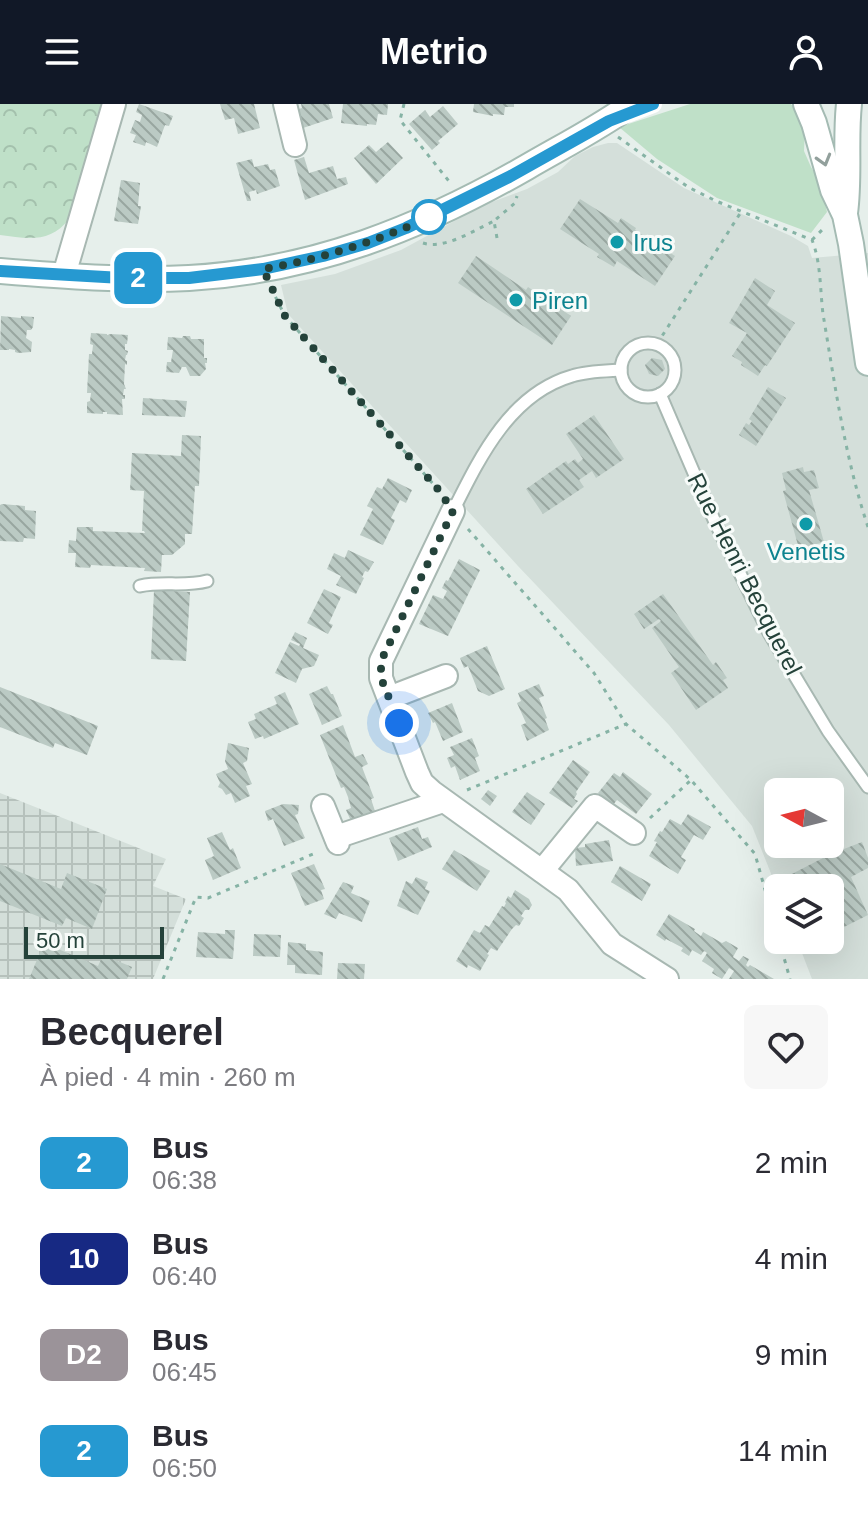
<!DOCTYPE html>
<html lang="fr">
<meta charset="utf-8">
<style>
body{margin:0;font-family:Helvetica,sans-serif;background:#f7f7f7;color:#2b2b33;height:100vh;display:flex;flex-direction:column;font-size:30px;white-space:nowrap}
*{box-sizing:border-box;margin:0}
p{font-size:26px;color:#7c7c81}
.icon{flex:none;width:44px;height:44px;fill:none;stroke:currentColor;stroke-width:2;stroke-linecap:round;stroke-linejoin:round}
.map{position:relative;height:875px;overflow:hidden}
.drawer{display:flex;flex-direction:column;background:#fff;flex:1}
.drawer>*{flex:none}
.badge{padding:0 16px;border-radius:12px;font-size:28px;line-height:52px}
.needle{width:52px;rotate:277deg}
.fabs{position:absolute;left:764px;top:674px;display:grid;gap:16px}
.fabs a{display:grid;place-items:center;width:80px;height:80px;border-radius:12px;background:#fff;box-shadow:0 8px 32px #0002;font-size:40px}
.scale{position:absolute;left:24px;bottom:20px;width:140px;box-sizing:border-box;padding-left:8px;border:4px solid #24423a;border-top:0;font-size:22px;line-height:28px;white-space:nowrap;color:#24423a;-webkit-text-stroke:6px #f7fbf9;paint-order:stroke}
.you{position:absolute;width:40px;height:40px;margin:-20px;border:6px solid #fff;border-radius:50%;background:#1a73e8;box-shadow:0 0 0 12px #1a73e833}
.map>.badge{position:absolute;translate:-50% -50%;box-shadow:0 0 0 4px #fff}
.round{display:grid;place-items:center;flex:none;width:84px;height:84px;border-radius:12px;background:#f7f7f7}
.summary{display:flex;align-items:center;justify-content:space-between;height:136px;padding:0 40px}
h1{font-size:38px;font-weight:600;line-height:60px}
ul{padding:0;list-style:none}
li{display:flex;align-items:center;gap:24px;height:96px;padding:0 40px}
li div{flex:1}
li b{display:block;font-size:30px}
li em{font-style:normal}
li .badge{min-width:88px;font-weight:700;text-align:center}
header{display:flex;justify-content:space-between;align-items:center;height:104px;padding:0 40px;background:#111827;color:#fff;font-size:36px;font-weight:600}
.map>svg:first-child{display:block}
</style>
<header><svg class="icon" aria-label="menu" viewBox="0 0 24 24"><path d="M4 6h16M4 12h16M4 18h16"/></svg>Metrio<svg class="icon" aria-label="person" viewBox="0 0 24 24"><circle cx="12" cy="8" r="4"/><path d="M4 21q1-7 8-7t8 7"/></svg></header>
<div class="map">
<svg width="868" height="875" viewBox="0 0 868 875">
<defs>
<pattern id="industrial-grid" width="8" height="8" patternUnits="userSpaceOnUse" patternTransform="scale(2)"><rect width="8" height="8" fill="#d4dfda"/><path d="M0 4h8M4 0v8" fill="none" stroke="#b6c1bc"/></pattern>
<pattern id="forest-crowns" width="20" height="18" patternUnits="userSpaceOnUse" patternTransform="scale(2)"><rect width="20" height="18" fill="#bfe0c8"/><path d="M2 6a3 3 0 1 1 6 0M12 15a3 3 0 1 1 6 0" fill="none" stroke="#a4c1ad"/></pattern>
<pattern id="building-back-hatch" width="6" height="6" patternUnits="userSpaceOnUse" patternTransform="scale(2)"><rect width="6" height="6" fill="#bbcac4"/><path d="M-1 5l2 2M0 0l6 6M5-1l2 2" fill="none" stroke="#98a6a0"/></pattern>
</defs>
<rect width="100%" height="100%" fill="#e6efeb"/>
<path fill="#d4dfda" fill-rule="evenodd" d="M608,39H617L684,84L791,132L808,142L812,154L868,149V875H812L797,836H830V784H778V787L752,722L669,621L518,462L288,210L281,181L335,170L401,146L484,101L527,85L558,68L575,52L593,43ZM778,688H830V740H778Z"/>
<polygon fill="url(#industrial-grid)" points="0,689 166,755 153,782 186,795 153,875 0,875"/>
<polygon fill="#bfe0c8" points="690,0 791,0 799,10 805,25 804,47 811,63 820,78 827,108 811,129 717,94 657,55 619,23"/>
<path fill="url(#forest-crowns)" d="M0,0H101L69,115C51,139 28,135 0,131Z"/>
<g fill="url(#building-back-hatch)">
<polygon points="139,0 173,12 169,22 165,21 157,43 146,38 145,42 133,38 136,31 130,29 135,16 140,18 142,11 136,8"/>
<polygon points="220,0 254,0 260,24 238,30 234,14 225,16"/>
<polygon points="301,0 329,0 333,14 297,26 292,7 302,4"/>
<polygon points="343,0 388,0 387,11 378,10 376,21 367,20 367,22 341,19"/>
<polygon points="474,0 514,0 514,3 505,3 504,11 493,10 493,12 473,8"/>
<polygon points="443,2 458,20 438,37 440,39 432,46 409,20 425,6 430,13"/>
<polygon points="388,38 403,54 376,80 354,54 369,41 376,48"/>
<polygon points="304,53 309,69 333,62 337,75 346,73 348,80 305,96 294,56"/>
<polygon points="252,55 254,63 268,60 270,66 275,65 280,82 257,90 256,86 249,88 251,97 247,97 236,59"/>
<polygon points="121,76 140,79 138,102 141,102 138,120 114,117"/>
<polygon points="580,95 618,119 621,114 636,124 635,126 675,152 655,182 617,157 614,163 597,153 599,150 560,125"/>
<polygon points="476,152 526,186 528,183 571,212 552,241 458,179"/>
<polygon points="755,174 775,187 767,201 795,219 767,262 765,261 758,272 741,261 742,258 732,252 747,229 729,219"/>
<polygon points="1,212 21,214 21,212 34,213 33,223 31,226 27,226 26,234 32,238 31,248 18,249 15,248 15,246 9,245 9,246 0,246"/>
<polygon points="91,229 107,230 107,231 111,230 128,231 127,240 125,240 125,246 128,247 127,251 126,251 125,256 127,257 127,261 125,260 124,280 126,285 124,285 123,291 125,291 125,295 122,295 123,311 107,310 107,308 103,308 103,310 87,309 87,298 90,297 91,289 87,289 89,250 92,250 93,241 90,240"/>
<polygon points="183,232 190,232 191,235 204,235 204,254 207,254 207,259 205,259 206,265 200,272 190,272 186,263 182,263 179,269 166,268 167,258 171,258 173,246 167,246 168,233 182,234"/>
<polygon points="652,254 662,256 665,265 658,272 649,270 645,261"/>
<polygon points="768,283 786,294 756,342 739,331 746,319 749,321 752,317 749,315"/>
<polygon points="143,294 187,297 185,313 142,311"/>
<polygon points="594,311 624,355 596,374 592,367 579,376 584,383 543,410 526,385 566,357 568,360 575,355 578,359 583,355 566,330"/>
<polygon points="182,331 201,332 199,382 195,382 192,430 185,430 185,440 172,451 162,451 161,468 144,467 145,464 91,461 90,464 75,463 76,449 68,449 69,436 76,437 77,423 93,423 93,427 145,429 144,427 142,427 144,387 130,386 132,349 181,352"/>
<polygon points="803,363 804,368 814,366 819,384 809,386 824,438 799,445 783,387 786,386 782,369"/>
<polygon points="388,374 412,386 406,399 400,396 391,414 395,416 383,441 360,431 373,405 367,402 377,383 382,385"/>
<polygon points="2,400 25,402 25,406 36,407 35,435 24,434 23,438 0,437 0,401"/>
<polygon points="348,446 374,458 368,468 365,467 362,473 364,474 356,490 336,481 341,472 327,465 334,449 345,454"/>
<polygon points="459,455 480,466 448,532 419,520 433,491 443,495 447,487 442,484 446,476 448,477"/>
<polygon points="324,485 341,493 329,519 333,521 328,530 307,519"/>
<polygon points="154,486 190,488 186,557 151,555"/>
<polygon points="663,490 713,561 716,558 727,574 723,576 728,584 696,606 671,569 679,563 652,524 661,517 659,515 644,525 634,510"/>
<polygon points="295,528 307,534 303,544 319,551 314,562 302,565 296,579 275,569 290,538 299,542 300,540 291,536"/>
<polygon points="487,542 505,585 489,592 478,587 468,562 464,564 460,554"/>
<polygon points="539,580 544,592 539,594 547,614 545,615 549,626 527,637 521,621 526,619 517,599 521,597 518,589"/>
<polygon points="327,582 331,590 333,590 342,612 322,621 309,590"/>
<polygon points="0,583 98,622 87,651 55,639 53,644 0,623"/>
<polygon points="285,588 299,620 264,635 263,632 255,635 248,618 256,615 254,610 277,600 274,593"/>
<polygon points="452,599 463,628 443,637 435,618 433,619 428,609"/>
<polygon points="343,621 355,653 363,650 368,660 362,663 374,694 371,695 375,707 351,717 346,706 351,704 348,693 344,683 341,684 320,631"/>
<polygon points="472,634 479,652 475,654 480,667 460,676 455,662 451,664 447,654 454,651 450,643"/>
<polygon points="228,639 249,644 247,657 243,659 252,680 246,682 250,692 235,699 231,689 226,691 222,685 218,683 220,679 216,670 228,665 225,657"/>
<polygon points="573,656 590,668 576,688 577,690 574,695 578,697 572,704 549,689"/>
<polygon points="623,668 652,690 636,710 617,696 613,701 598,689 614,669 620,673"/>
<polygon points="805,679 807,684 818,679 822,688 786,688"/>
<polygon points="488,686 497,692 490,702 481,695"/>
<polygon points="527,688 545,700 531,721 512,708"/>
<polygon points="778,698 778,740 808,740 779,754 766,728 773,724 764,705"/>
<polygon points="283,700 299,701 298,710 295,711 305,734 284,742 273,715 268,717 265,707"/>
<polygon points="830,704 844,733 839,736 844,745 862,738 868,754 868,764 851,773 868,811 830,830 830,784 794,784 788,772 823,754 816,740 830,740"/>
<polygon points="688,710 711,723 703,736 694,731 681,753 686,756 678,770 649,752 657,738 654,737 660,727 662,728 670,715 681,721"/>
<polygon points="418,723 422,735 428,733 432,743 398,757 389,734"/>
<polygon points="222,728 230,746 233,744 241,764 213,776 205,756 214,752 207,734"/>
<polygon points="609,736 613,757 576,762 575,744 585,743 585,740"/>
<polygon points="454,746 490,767 477,787 442,765"/>
<polygon points="0,760 61,785 67,769 107,785 92,825 66,814 62,822 0,797"/>
<polygon points="314,760 325,785 321,786 324,795 305,802 291,769"/>
<polygon points="620,762 651,780 642,797 611,778"/>
<polygon points="416,773 428,778 425,785 430,787 418,811 397,802 406,777 412,780"/>
<polygon points="343,778 354,782 351,789 370,797 362,818 339,809 336,815 324,810"/>
<polygon points="515,786 529,795 532,801 529,806 525,806 521,812 524,814 519,822 516,821 512,825 497,847 491,844 487,850 489,851 480,867 468,861 467,864 456,857 474,826 480,829 485,821 489,823 502,802 504,803 506,799 505,798 508,792 511,794"/>
<polygon points="669,810 695,825 694,827 701,832 703,828 722,839 726,837 738,844 733,853 739,857 743,852 749,855 746,861 748,863 750,861 774,875 729,875 734,867 729,864 722,875 712,869 714,865 702,857 707,849 706,848 704,847 701,851 692,846 689,852 681,847 683,844 666,835 665,837 656,831"/>
<polygon points="225,826 235,826 233,855 196,853 198,828 225,830"/>
<polygon points="254,830 281,831 280,853 253,852"/>
<polygon points="288,838 306,840 306,846 323,848 322,871 295,869 295,861 287,861"/>
<polygon points="44,839 98,862 103,851 132,863 127,875 29,875"/>
<polygon points="338,859 365,860 364,875 337,875"/>
</g>
<g fill="none" stroke-linecap="round" stroke-linejoin="round">
<g stroke="#a8b8b2" stroke-width="15">
<g id="lane">
<circle cx="648" cy="266" r="27"/>
<polyline points="660,290 715,418 769,529 828,627 868,683"/>
<path d="M453,407C480,353 510,290 572,272C587,267 604,267 621,266"/>
<path d="M140,482C162,477 185,483 207,477"/>
</g>
</g>
<g stroke="#a8b8b2" stroke-width="26">
<g id="street">
<polyline points="285,0 295,41"/>
<polyline points="64,171 114,0"/>
<polyline points="453,407 381,557 381,574 417,668 422,679 432,688 568,786 612,840 667,875"/>
<polyline points="389,594 446,572"/>
<polyline points="323,702 338,739"/>
<polyline points="336,733 443,697"/>
<polyline points="542,767 595,702 634,729"/>
</g>
</g>
<g stroke="#a4bbb3" stroke-width="28">
<g id="secondary">
<polyline points="806,0 814,19 833,86 845,111 851,140 868,259"/>
<path d="M845,109C850,72 845,36 849,0"/>
<path d="M0,167C62,172 126,177 189,174C313,167 421,124 527,63C563,42 599,24 632,0"/>
</g>
</g>
<g stroke="#86b3a5" stroke-width="3" stroke-dasharray="4 6" stroke-linecap="butt">
<polyline points="404,0 400,16 452,81"/>
<path d="M618,33L688,83L716,97L812,136C821,158 820,186 823,210C835,281 845,354 868,423"/>
<polyline points="497,134 494,117 515,99 517,92"/>
<polyline points="812,136 826,122"/>
<path d="M423,139C444,146 475,126 494,117"/>
<polyline points="271,184 285,212 442,390"/>
<polyline points="657,240 741,108"/>
<polyline points="468,425 594,569 626,620 691,676 755,750 778,832"/>
<polyline points="467,686 626,620"/>
<polyline points="650,714 691,676"/>
<polyline points="779,836 790,875"/>
<polyline points="163,875 196,793 208,794 318,748"/>
</g>
<use href="#lane" stroke="#fff" stroke-width="11"/>
<use href="#street" stroke="#fff" stroke-width="22"/>
<use href="#secondary" stroke="#fff" stroke-width="24"/>
</g>
<defs><path id="oneway-chevron" d="M-2-3.5L2.5 0L-2 3.5" fill="none" stroke-width="1.6" stroke-linecap="round" stroke-linejoin="round" transform="scale(2)"/></defs>
<use stroke="#92a09c" href="#oneway-chevron" transform="translate(824 56) rotate(74)"/>
<g fill="none" stroke-linecap="round" stroke-linejoin="round">
<g stroke="#fff" stroke-width="18">
<polyline id="line" points="0,167 122,174 189,174 263,165 323,152 368,139 406,124 509,73 609,17 653,0"/>
</g>
<use href="#line" stroke="#2699d1" stroke-width="12"/>
<path stroke="#24423a" stroke-width="8" stroke-dasharray="0 14.4" d="M399,619L381,574V557L453,407L437,384L285,212L263,165C322,155 378,137 432,112L429,113"/>
</g>
<circle fill="#fff" stroke="#2699d1" stroke-width="4" cx="429" cy="113" r="16"/>
<g fill="#0f9aa8" stroke="#f7fbf9" stroke-width="3">
<circle cx="617" cy="138" r="8"/>
<circle cx="516" cy="196" r="8"/>
<circle cx="806" cy="420" r="8"/>
</g>
<g text-anchor="middle" dominant-baseline="central" stroke-width="6" stroke-linejoin="round" paint-order="stroke">
<g font-size="24" fill="#0d838f" stroke="#f7fbf9" text-anchor="start">
<text x="633" y="138">Irus</text>
<text x="532" y="196">Piren</text>
<text x="806" y="447" text-anchor="middle">Venetis</text>
</g>
<g font-size="24" fill="#24423a" stroke="#f7fbf9">
<text transform="translate(745 470) rotate(63)">Rue Henri Becquerel</text>
</g>
</g>
</svg>
<div class="fabs">
<a><svg class="needle" viewBox="-14 -14 28 28"><path d="M0-13l5 13h-10z" fill="#e53935"/><path d="M0 13l5-13h-10z" fill="#7c7c81"/></svg></a>
<a><svg class="icon" aria-label="layers" viewBox="0 0 24 24"><path d="M12 4l9 5-9 5-9-5zM3 14l9 5 9-5"/></svg></a>
</div>
<div class="scale">50 m</div>
<div class="you" style="left:399px;top:619px"></div>
<b class="badge" style="left:138px;top:174px;background:#2699d1;color:#fff">2</b>
</div>
<section class="drawer">
<div class="summary"><div><h1>Becquerel</h1><p>À pied · 4 min · 260 m</p></div><a class="round"><svg class="icon" aria-label="heart" viewBox="0 0 24 24"><path d="M12 20l-8-8c-3-5 5-10 8-4 3-6 11-1 8 4z"/></svg></a></div>
<ul>
<li><span class="badge" style="background:#2699d1;color:#fff">2</span><div><b>Bus</b><p>06:38</p></div><em>2 min</em></li>
<li><span class="badge" style="background:#172983;color:#fff">10</span><div><b>Bus</b><p>06:40</p></div><em>4 min</em></li>
<li><span class="badge" style="background:#9b9399;color:#fff">D2</span><div><b>Bus</b><p>06:45</p></div><em>9 min</em></li>
<li><span class="badge" style="background:#2699d1;color:#fff">2</span><div><b>Bus</b><p>06:50</p></div><em>14 min</em></li>
</ul>
</section>
